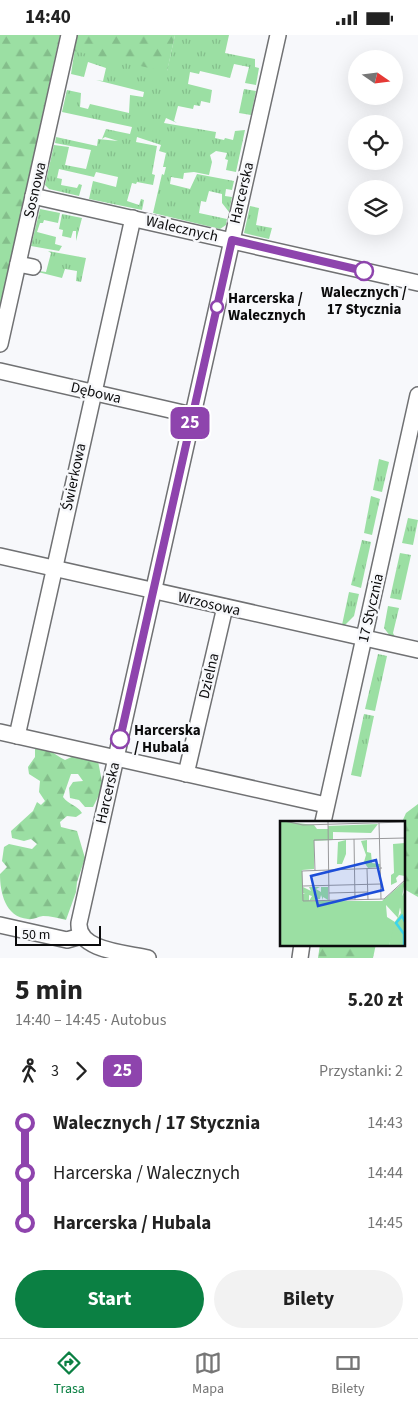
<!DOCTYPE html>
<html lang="pl">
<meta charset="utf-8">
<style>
body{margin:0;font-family:"Source Sans 3",sans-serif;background:#f2f2f2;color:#222;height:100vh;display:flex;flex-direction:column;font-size:19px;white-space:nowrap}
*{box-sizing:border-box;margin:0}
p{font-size:16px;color:#767676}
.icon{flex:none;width:28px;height:28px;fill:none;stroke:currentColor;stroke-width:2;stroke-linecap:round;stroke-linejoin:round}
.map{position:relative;height:923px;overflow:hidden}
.details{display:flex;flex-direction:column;background:#fff;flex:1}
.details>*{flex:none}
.badge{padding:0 10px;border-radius:8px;font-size:18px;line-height:32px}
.needle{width:32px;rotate:104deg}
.tools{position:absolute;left:348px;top:15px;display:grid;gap:10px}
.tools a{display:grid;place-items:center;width:55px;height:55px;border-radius:50%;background:#fff;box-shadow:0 5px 20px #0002;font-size:25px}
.scale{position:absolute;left:15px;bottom:12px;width:86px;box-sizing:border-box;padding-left:5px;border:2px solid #0b0b0c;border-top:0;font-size:14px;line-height:18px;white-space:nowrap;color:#0b0b0c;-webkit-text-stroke:4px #f7f8fb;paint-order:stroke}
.map>.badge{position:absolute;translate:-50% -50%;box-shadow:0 0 0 2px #fff}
.legs{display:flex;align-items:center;gap:8px;height:55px;padding:0 15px;font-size:16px}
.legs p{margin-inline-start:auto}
.overview{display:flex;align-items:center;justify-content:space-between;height:85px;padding:0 15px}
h1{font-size:28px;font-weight:700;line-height:38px}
.button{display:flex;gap:10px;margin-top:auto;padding:10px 15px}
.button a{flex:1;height:58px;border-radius:30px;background:#0b8043;color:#fff;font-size:20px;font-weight:700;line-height:58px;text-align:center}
.button a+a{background:#f2f2f2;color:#222}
ul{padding:0 15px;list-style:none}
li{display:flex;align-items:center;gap:18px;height:50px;font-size:19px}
li i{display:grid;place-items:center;width:8px;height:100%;margin:0 6px;background:currentColor}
li i::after{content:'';width:12px;height:12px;margin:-6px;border:4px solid;border-radius:50%;background:#fff}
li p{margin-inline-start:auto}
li:first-child i{background:linear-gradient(#0000 50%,currentColor 0)}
li:last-child i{background:linear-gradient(currentColor 50%,#0000 0)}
.status{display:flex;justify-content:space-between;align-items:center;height:35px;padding:0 25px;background:#fff;direction:ltr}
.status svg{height:14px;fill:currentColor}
.tab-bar{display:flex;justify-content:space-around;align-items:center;height:70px;border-top:1px solid #e0e0e0;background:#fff;font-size:14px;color:#767676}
.tab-bar a{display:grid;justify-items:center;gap:2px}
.tab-bar .current{color:#0b8043}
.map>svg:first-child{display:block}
</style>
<div class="status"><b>14:40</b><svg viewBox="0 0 49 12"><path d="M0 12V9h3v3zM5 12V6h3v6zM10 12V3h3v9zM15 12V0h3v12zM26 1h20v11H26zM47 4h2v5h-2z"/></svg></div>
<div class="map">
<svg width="418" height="923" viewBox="0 0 418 923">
<defs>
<pattern id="grass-tufts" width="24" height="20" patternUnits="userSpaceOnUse" patternTransform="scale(1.25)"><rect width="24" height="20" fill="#9bdfa3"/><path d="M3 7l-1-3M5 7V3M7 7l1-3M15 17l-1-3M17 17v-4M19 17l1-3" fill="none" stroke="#84be8b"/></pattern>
<pattern id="forest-firs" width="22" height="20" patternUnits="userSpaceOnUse" patternTransform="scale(1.25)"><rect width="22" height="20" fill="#9bdfa3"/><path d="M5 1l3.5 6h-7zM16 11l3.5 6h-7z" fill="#84be8b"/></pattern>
</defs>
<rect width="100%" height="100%" fill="#f7f8fb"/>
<g fill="url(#grass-tufts)">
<polygon points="77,0 84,0 167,36 175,0 229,0 225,18 255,24 255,32 259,33 256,50 245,48 249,32 234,29 230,43 200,36 199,39 190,37 188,49 212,55 210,68 201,66 200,71 194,70 193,74 178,71 174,86 177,88 166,83 164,88 216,97 215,103 224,105 225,103 233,105 235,96 245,95 236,137 226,135 228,125 225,124 227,118 216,116 210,120 212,127 209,140 194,137 184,138 183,144 171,142 170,149 190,154 197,139 234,146 232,155 226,154 225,161 232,162 229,177 222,168 222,159 209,156 206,167 201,166 199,178 227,184 226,190 220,194 153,178 162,139 164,140 166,132 163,132 166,118 159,116 161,110 137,102 136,107 157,111 152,139 155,140 153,150 137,147 136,149 132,148 127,166 139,170 141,164 144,165 142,175 89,164 93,146 116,152 118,142 96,137 94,142 59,134 57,143 62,144 61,150 77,153 79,149 82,150 79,161 49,154 45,150 54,110 69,112 65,130 86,134 91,115 55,108 56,102 97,111 98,104 118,106 105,102 102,104 106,94 130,99 132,92 62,77 67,55 81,58 80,72 88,74 90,69 129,78 130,60 143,62 144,57 96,45 103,46 106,33 88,27 84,42 71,39"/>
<polygon points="244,54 256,56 251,80 239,78"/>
<polygon points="250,171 259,173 256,190 272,193 269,204 244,198"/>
<polygon points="40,174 60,178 58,188 44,185 43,188 40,188 37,197 56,202 55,209 62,211 59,216 31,211"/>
<polygon points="62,179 82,183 76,206 76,196 73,196 71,203 62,201 63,195 59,194"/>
<polygon points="48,216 86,223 81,247 76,246 77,236 65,234 62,243 26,234 46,237 51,218"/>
<polygon points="379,424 389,427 382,457 373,455"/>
<polygon points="371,461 380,464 372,500 364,498"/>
<polygon points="408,483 418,485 413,510 402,508"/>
<polygon points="362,505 371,507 361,553 351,550"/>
<polygon points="400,518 411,520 401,565 390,563"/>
<polygon points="349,557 359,559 354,581 345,590 342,590"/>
<polygon points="388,571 399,573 393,598 395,602 390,601 384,593"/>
<polygon points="378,619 387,621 375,676 365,674"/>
<polygon points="364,679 374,681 361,742 351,740"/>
</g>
<g fill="url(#forest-firs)">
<polygon points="0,0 60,0 0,272"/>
<polygon points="78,0 175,0 167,37 74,16"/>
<path d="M35,710C50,713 53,719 65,725L78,719L98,726L103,752L93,772H85L79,765L70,763L69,753L73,747L83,746L78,739H71L63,762C69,770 77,770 82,778L76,782L67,781L60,787L61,792L77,796L85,823L77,847L76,857L66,885C58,883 50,881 43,881C37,882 33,885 28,884C5,882 0,857 0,839L7,832L2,826L4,812L9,809L32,814L37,809L31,804L24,806L12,803L11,796L33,776L37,767L41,770L45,766L39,757L40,746L29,739L28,732L35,722Z"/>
<polygon points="418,769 418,862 404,854 404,787 402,787 406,778"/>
<polygon points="320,909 376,909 373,923 318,923"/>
</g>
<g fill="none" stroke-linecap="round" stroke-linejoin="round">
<g stroke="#707173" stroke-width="18">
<g id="minor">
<polyline points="33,161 418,248"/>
<polyline points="18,229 33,232"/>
<polyline points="0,309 69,0"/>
<polyline points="0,336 192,380"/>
<polyline points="0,521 418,615"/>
<polyline points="0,697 326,770"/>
<polyline points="17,701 133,183"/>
<polyline points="186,739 225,572"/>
<polyline points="323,787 418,360"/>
<polyline points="0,890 67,905 81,901"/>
<path d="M148,923C127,918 77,916 79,888L278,0"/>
<polyline points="300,923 302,909"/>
</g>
</g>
<use href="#minor" stroke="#fff" stroke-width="15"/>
</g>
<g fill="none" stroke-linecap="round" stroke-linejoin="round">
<g stroke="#fff" stroke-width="11">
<polyline id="line-1" points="120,704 232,205 364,236"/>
</g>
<use href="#line-1" stroke="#8e44ad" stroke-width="8"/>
</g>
<g fill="#fff" stroke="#8e44ad" stroke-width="2.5">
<circle cx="364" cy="236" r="9"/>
<circle cx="217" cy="272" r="6"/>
<circle cx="120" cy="704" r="9"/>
</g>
<g text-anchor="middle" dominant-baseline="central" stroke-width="5" stroke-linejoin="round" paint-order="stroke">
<g font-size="15" fill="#0b0b0c" stroke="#f7f8fb">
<text transform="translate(35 155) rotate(-77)">Sosnowa</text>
<text transform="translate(242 158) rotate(-77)">Harcerska</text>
<text transform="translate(182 194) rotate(13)">Walecznych</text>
<text transform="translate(96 358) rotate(13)">Dębowa</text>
<text transform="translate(74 442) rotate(-78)">Świerkowa</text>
<text transform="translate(209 569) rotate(13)">Wrzosowa</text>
<text transform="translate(371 573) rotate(-77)">17 Stycznia</text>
<text transform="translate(209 641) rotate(-77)">Dzielna</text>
<text transform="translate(108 758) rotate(-77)">Harcerska</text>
</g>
<g font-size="15" font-weight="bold" fill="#0b0b0c" stroke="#f7f8fb" text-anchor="start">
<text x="364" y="257" text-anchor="middle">Walecznych /<tspan x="364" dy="17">17 Stycznia</tspan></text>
<text x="228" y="263">Harcerska /<tspan x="228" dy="17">Walecznych</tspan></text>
<text x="134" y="695">Harcerska<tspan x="134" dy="17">/ Hubala</tspan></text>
</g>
</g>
<g transform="translate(280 786)">
<rect width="125" height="125" fill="#f7f8fb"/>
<path d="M23,66L31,70L29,66H33L34,72V66H40L36,68L41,71V66H48V79L43,76V79L41,74L40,78L29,80L32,75L23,72ZM125,70V125H109L112,105L121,92L119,80Z" fill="#9bdfa3"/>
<path d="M0,0L34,4L37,8H48V5L98,3L91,12L53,11V19L34,20V48L22,49L23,73L29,71V80H102L125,60L118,97L106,84L107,96L115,101L109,125H0ZM66,19V33L62,43H57L58,21ZM87,19V31L91,32L92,42L100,43V46L88,47L84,41L86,34L81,20ZM125,22V55L119,54L116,57L117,61L111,64V54L114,52L113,23Z" fill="#9bdfa3"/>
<path fill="none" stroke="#3dd5ec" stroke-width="2.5" d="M124,125V113L116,102L122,95L125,101"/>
<path fill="none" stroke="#99999b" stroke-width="1" d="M4,0L23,4L125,1M48,0L49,80M99,2L101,78M74,18L75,79M102,47L22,50L23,80L104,78L125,59M87,48L88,79M35,50L34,19L125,17M23,65L101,63M49,72L88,71"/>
<path fill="#1d4ed8" fill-opacity="0.15" stroke="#1d4ed8" stroke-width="2.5" d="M96,39L103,69L38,85L31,55Z"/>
<rect width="125" height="125" fill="none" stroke="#0b0b0c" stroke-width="2.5"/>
</g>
</svg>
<div class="tools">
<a><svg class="needle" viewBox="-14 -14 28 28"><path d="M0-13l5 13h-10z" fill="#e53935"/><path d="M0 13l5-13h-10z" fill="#767676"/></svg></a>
<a><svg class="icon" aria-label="locate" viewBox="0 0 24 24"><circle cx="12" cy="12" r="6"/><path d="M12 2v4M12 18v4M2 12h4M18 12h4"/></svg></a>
<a><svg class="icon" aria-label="layers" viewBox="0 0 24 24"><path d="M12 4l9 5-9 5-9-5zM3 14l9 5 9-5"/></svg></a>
</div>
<div class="scale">50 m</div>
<b class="badge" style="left:190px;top:388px;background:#8e44ad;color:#fff">25</b>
</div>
<section class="details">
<div class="overview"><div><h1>5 min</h1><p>14:40 – 14:45 · Autobus</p></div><b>5.20 zł</b></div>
<div class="legs"><svg class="icon" aria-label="walk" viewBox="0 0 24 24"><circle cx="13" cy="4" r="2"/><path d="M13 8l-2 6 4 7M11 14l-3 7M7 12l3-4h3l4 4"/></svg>3<svg class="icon" aria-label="forward" viewBox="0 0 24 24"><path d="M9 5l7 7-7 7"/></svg><b class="badge" style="background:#8e44ad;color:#fff">25</b><p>Przystanki: 2</p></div>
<ul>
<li><i style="color:#8e44ad"></i><b>Walecznych / 17 Stycznia</b><p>14:43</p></li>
<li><i style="color:#8e44ad"></i><span>Harcerska / Walecznych</span><p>14:44</p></li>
<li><i style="color:#8e44ad"></i><b>Harcerska / Hubala</b><p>14:45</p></li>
</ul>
<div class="button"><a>Start</a><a>Bilety</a></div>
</section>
<nav class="tab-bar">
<a class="current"><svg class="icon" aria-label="directions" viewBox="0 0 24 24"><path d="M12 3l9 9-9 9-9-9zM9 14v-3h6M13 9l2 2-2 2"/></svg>Trasa</a>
<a><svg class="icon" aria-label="map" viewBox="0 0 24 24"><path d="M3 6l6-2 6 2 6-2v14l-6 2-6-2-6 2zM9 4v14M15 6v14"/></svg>Mapa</a>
<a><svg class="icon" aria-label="tickets" viewBox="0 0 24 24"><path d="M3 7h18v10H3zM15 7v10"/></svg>Bilety</a>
</nav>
